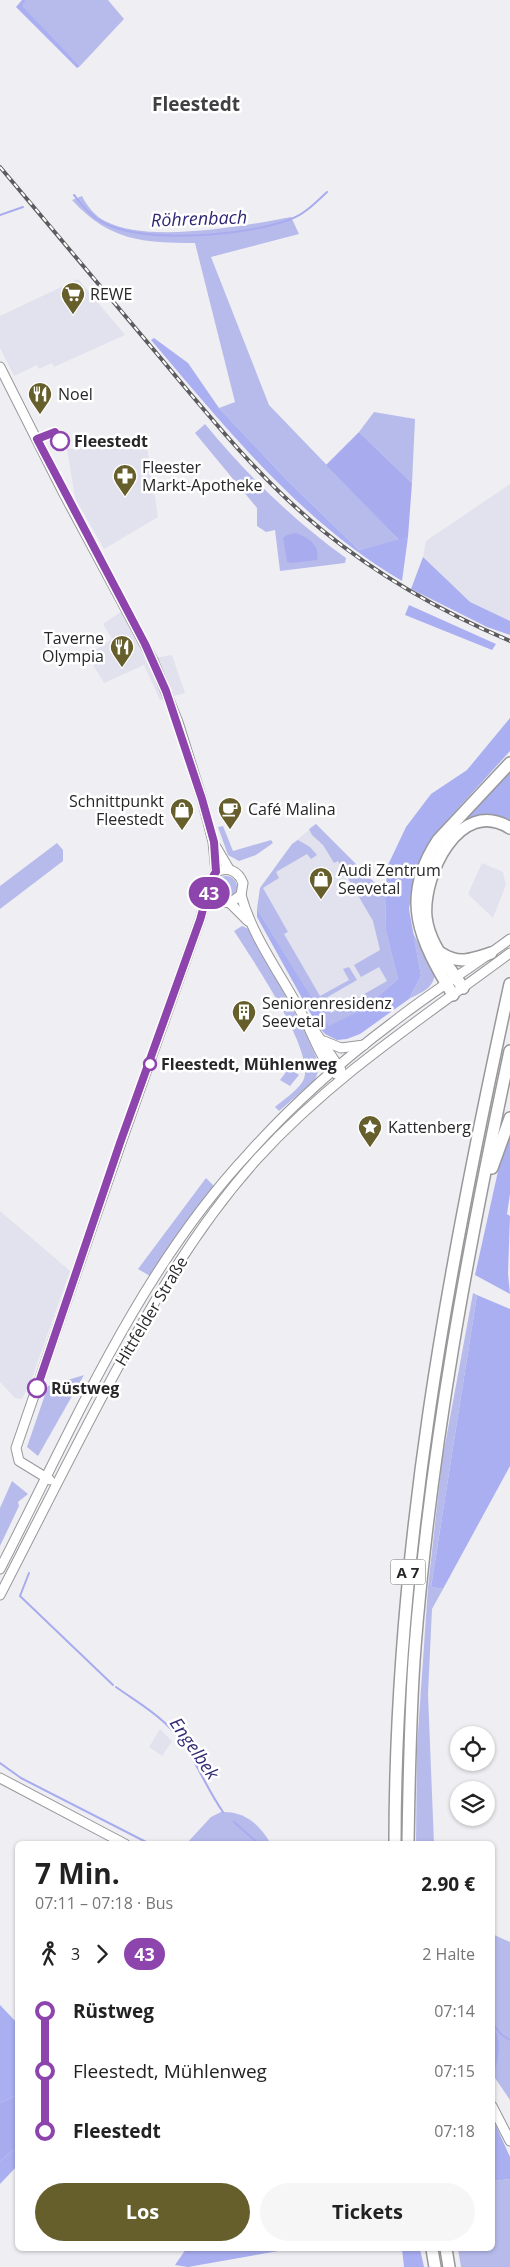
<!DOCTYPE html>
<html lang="de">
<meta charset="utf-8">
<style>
body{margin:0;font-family:"Open Sans",sans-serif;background:#f6f6f6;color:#222;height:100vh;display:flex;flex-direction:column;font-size:19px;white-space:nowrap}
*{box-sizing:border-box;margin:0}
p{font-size:16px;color:#767676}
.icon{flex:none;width:28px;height:28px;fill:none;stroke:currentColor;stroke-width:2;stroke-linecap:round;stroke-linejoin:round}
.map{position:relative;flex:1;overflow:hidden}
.details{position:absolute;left:15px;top:1841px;width:480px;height:410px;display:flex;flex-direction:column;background:#fff;border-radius:8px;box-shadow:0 1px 4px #0004}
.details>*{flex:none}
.badge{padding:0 10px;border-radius:16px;font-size:18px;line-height:32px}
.controls{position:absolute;left:450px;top:1726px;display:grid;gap:10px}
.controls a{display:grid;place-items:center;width:45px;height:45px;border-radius:50%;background:#fff;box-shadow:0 1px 4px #0004;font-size:25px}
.map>.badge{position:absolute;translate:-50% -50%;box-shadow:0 0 0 2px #fff}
.legs{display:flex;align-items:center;gap:8px;height:55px;padding:0 20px;font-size:16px}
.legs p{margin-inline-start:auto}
.head{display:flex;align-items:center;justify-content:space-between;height:85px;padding:0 20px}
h1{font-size:28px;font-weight:700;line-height:38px}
.button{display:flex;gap:10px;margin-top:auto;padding:10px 20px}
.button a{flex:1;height:58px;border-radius:30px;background:#665e2b;color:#fff;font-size:20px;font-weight:700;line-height:58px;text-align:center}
.button a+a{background:#f6f6f6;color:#222}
ul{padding:0 20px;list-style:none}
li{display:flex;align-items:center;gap:18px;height:60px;font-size:19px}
li i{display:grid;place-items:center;width:8px;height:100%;margin:0 6px;background:currentColor}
li i::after{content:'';width:12px;height:12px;margin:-6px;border:4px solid;border-radius:50%;background:#fff}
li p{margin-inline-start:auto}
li:first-child i{background:linear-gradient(#0000 50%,currentColor 0)}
li:last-child i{background:linear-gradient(currentColor 50%,#0000 0)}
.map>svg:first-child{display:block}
</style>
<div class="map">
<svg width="510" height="2267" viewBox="0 0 510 2267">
<rect width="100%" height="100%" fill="#efeff3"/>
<g fill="#e1e2ed">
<polygon points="78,279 125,335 54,367 52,363 39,369 37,365 14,376 0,348 0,316"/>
<polygon points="146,440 158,517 104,549 75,498 67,449"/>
<polygon points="510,484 510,621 468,602 423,557 426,541"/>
<polygon points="122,611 148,659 172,655 185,693 160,700 144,665 104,683 87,655 112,639 103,624"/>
<polygon points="316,824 385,893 386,931 398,979 329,1027 257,909 260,888 292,844"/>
<polygon points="482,863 503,872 506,885 493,918 468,894"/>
<polygon points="0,1211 70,1271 31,1381 22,1399 15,1398 0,1382"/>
<polygon points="160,1729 172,1741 162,1756 149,1747"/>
</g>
<g fill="#b7bbec">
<polygon points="26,0 108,0 124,19 80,66 21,6"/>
<path d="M82,196C87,206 95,216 105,221C148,244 244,226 291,217L299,234L211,257L269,405L399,540L359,550L286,479L219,408L235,402L195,243C144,243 109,241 72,200Z"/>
<polygon points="374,412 415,419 412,483 359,432"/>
<path d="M205,424C247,475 293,520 346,558L345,563L280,571L275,530L266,532L257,526V508L195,433Z"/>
<polygon points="316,824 385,893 386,931 398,979 363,1009 329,1027 257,909 260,888 292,844 298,840 310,847 317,855 311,859 307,854 276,872 279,878 263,888 288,932 284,934 320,996 349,980 343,969 349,967 357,980 324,999 331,1013 387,981 379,967 361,977 354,965 380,950 373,921 338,861 334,863 323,845 312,835 309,829"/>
<polygon points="223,826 233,851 271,840 273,843 256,855 239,861 228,855 218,827"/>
<polygon points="57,843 63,850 63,861 0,909 0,886"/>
<circle cx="226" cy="887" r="11"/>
<path d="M242,926L249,929L302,1026L320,1066L315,1080L279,1111L275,1107C283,1100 297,1091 303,1081C318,1055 250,956 234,931Z"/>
<path d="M413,933L435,974C433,989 422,992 409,999L421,976Z"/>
<polygon points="289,1068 299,1075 290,1086 280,1080"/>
<polygon points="206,1178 214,1186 150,1276 138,1269"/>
<polygon points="473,1293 477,1295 431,1587 443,1589 432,1609 428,1694 434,1844 416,1844 417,1747 428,1587 442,1461"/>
<polygon points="84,1375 38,1456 27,1447 48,1386"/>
<polygon points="12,1481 28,1494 18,1502 19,1506 0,1546 0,1508"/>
<path d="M221,1812C245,1811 259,1824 271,1844H186L211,1817Z"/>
<path d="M492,1934L510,1942V2100L493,2075C497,2059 504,2040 493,2026Z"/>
<polygon points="510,2179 510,2267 461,2267 458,2249 492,2249 493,2181"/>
</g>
<g fill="#aaaff1">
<polygon points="22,0 26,0 22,6 80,66 77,68 16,7"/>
<path d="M154,338L188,363L219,408L286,479L359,550L408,537L402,581C301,522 226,428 151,340Z"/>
<polygon points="423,557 470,602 510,621 510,635 487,627 411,589"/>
<polygon points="409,605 496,644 492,650 405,615"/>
<polygon points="510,718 510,751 434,835 416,869 409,909 421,976 409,999 360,1034 347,1039 337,1040 325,1034 317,1025 257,917 257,909 329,1026 363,1009 398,979 386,931 385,893 388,865 406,827 431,794 467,770"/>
<polygon points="510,770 510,823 454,828"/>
<polygon points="510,1131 510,1194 507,1214 510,1216 508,1274 510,1294 475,1275 504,1144"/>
<polygon points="477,1295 510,1309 510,1466 443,1589 431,1587"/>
<polygon points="0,2005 18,2024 17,2095 0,2103"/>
<path d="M493,2026C504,2040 498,2060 493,2075Z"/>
<polygon points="492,2117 510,2157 510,2179 493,2181"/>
<polygon points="17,2147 17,2166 0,2184 0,2161"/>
<polygon points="186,2249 290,2249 188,2267 175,2265"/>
<polygon points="402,2249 420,2249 424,2267 404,2267"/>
</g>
<g fill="#a8acef">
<polygon points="359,432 412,483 408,537 399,540 326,465"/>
<path d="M296,533C309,538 320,545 317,560L292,563L287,562L283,538L287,535Z"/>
<polygon points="17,2095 17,2147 0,2161 0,2103"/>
</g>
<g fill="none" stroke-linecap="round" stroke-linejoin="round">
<g stroke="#a8acef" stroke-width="2">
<path d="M74,195C83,206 91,217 104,223C145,244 248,236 291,219C305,214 316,202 327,192"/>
<polyline points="0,215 23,207"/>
<polyline points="29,1573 20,1596 113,1685"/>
<path d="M116,1687C134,1700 154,1711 169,1727C193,1751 204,1785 223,1812"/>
<polyline points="0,1763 21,1778 150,1844"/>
<polyline points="234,1822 259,1844"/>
<polyline points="492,2024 502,2035 510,2040"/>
</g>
<g stroke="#98989b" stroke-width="11">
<g id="secondary">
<polyline points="0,367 64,494 153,660 178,722 202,799 213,842 216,872"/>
<polyline points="216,847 229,869"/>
<path d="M241,895C253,939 283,977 304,1018C314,1037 320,1058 336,1074"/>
<polyline points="230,903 248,921"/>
<polyline points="312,1027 341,1070"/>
<polyline points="324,1041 341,1048 364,1045"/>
<path d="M50,1480L19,1461L16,1448L121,1143L200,920C204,908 209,879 216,872C228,866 238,871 243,883L241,895L230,903L216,900L210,892"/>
<path d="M0,1569C73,1427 138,1272 248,1154C291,1106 340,1062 392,1023C430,993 471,968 510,939"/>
<path d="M0,1595C34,1529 67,1463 102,1397C146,1314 193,1230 257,1159C333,1076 420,1020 510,953"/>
<polyline points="0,1778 125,1844"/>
<polyline points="492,2106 510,2141"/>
</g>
</g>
<g stroke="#98989b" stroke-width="14">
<g id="highway">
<path d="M441,953C459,965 473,959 491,953"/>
<path d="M463,988C449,966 429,944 426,917C422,876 459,796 510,828"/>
<path d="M453,995C420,940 399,899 438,840L510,763"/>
<polyline points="492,1168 510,1118"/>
<path d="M395,1844C395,1552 448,1267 510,984"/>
<path d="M408,1844C409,1778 410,1712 415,1647C431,1446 468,1248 510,1051"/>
<polyline points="432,2249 435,2267"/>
<polyline points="446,2249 449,2267"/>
</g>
</g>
<use href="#secondary" stroke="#fff" stroke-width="9"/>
<use href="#highway" stroke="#fff" stroke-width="11"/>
<g stroke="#5c5c5e" stroke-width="4">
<path id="rail" d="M0,167C51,227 102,288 153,349C206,412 258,478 322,530C380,577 442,612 510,641"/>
</g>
<use href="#rail" stroke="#fff" stroke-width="2" stroke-dasharray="5.5" stroke-linecap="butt"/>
</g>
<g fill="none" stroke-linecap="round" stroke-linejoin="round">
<g stroke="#fff" stroke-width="11">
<path id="line-1" d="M37,1388L120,1143L200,920C204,908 209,879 216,872L214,842L202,799L166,691L145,644L37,439L55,432L60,441"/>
</g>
<use href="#line-1" stroke="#8e44ad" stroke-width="8"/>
</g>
<defs>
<g id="supermarket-pin" transform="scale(1.25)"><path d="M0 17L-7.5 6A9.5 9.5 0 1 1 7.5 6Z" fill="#665e2b" stroke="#fff"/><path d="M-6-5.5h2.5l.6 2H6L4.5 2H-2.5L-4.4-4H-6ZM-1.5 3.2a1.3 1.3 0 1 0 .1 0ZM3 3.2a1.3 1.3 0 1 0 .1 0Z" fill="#fff"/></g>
<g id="restaurant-pin" transform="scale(1.25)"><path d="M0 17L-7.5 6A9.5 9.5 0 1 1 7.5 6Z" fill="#665e2b" stroke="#fff"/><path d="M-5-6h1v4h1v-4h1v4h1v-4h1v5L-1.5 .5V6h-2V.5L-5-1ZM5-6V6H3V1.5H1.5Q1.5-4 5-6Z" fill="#fff"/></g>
<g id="pharmacy-pin" transform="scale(1.25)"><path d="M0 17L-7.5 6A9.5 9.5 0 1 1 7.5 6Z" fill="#665e2b" stroke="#fff"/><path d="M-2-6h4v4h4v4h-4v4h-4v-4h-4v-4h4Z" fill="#fff"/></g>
<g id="cafe-pin" transform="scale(1.25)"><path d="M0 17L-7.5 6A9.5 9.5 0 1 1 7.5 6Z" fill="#665e2b" stroke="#fff"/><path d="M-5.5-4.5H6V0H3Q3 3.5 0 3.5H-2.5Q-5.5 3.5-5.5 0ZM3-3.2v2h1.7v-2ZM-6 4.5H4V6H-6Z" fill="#fff"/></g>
<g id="shop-pin" transform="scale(1.25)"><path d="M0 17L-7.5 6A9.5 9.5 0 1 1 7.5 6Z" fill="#665e2b" stroke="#fff"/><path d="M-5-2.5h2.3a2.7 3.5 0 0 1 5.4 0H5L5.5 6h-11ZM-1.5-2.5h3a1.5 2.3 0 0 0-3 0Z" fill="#fff"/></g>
<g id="building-pin" transform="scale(1.25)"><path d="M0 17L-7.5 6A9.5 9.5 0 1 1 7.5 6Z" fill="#665e2b" stroke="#fff"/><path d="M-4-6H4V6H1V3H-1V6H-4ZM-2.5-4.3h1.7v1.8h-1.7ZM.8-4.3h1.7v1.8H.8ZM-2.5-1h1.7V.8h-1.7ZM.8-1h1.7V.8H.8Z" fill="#fff"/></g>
<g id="sight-pin" transform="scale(1.25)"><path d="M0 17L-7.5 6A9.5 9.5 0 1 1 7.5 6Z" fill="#665e2b" stroke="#fff"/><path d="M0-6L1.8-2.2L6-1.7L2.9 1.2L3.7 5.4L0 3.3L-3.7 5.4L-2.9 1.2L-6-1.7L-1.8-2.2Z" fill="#fff"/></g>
</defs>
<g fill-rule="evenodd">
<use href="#supermarket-pin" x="73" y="294"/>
<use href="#restaurant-pin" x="40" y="394"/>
<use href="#pharmacy-pin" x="125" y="476"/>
<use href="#restaurant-pin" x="122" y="647"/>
<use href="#cafe-pin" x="230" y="809"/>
<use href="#shop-pin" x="182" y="810"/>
<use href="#shop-pin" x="321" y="879"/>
<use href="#building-pin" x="244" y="1012"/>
<use href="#sight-pin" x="370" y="1127"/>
</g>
<g fill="#fff" stroke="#8e44ad" stroke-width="2.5">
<circle cx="60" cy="441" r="9"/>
<circle cx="150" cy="1064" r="6"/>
<circle cx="37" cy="1388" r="9"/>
</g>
<g text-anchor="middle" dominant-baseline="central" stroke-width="5" stroke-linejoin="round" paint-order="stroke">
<rect fill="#fff" stroke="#686869" stroke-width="1" x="390.5" y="1559.5" width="35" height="25" rx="4"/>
<g font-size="15" font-weight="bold" fill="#272729">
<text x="408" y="1572">A 7</text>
</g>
<g font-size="16" fill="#272729" stroke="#fff" text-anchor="start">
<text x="90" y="294">REWE</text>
<text x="58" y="394">Noel</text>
<text x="142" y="467">Fleester<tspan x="142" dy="18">Markt-Apotheke</tspan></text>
<text x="104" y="638" text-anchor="end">Taverne<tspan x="104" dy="18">Olympia</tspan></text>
<text x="164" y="801" text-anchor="end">Schnittpunkt<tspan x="164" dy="18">Fleestedt</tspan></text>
<text x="248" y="809">Café Malina</text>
<text x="338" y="870">Audi Zentrum<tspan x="338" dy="18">Seevetal</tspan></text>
<text x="262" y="1003">Seniorenresidenz<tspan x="262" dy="18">Seevetal</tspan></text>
<text x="388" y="1127">Kattenberg</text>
</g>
<g font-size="16" font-weight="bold" fill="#272729" stroke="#fff" text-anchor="start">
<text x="74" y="441">Fleestedt</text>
<text x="161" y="1064">Fleestedt, Mühlenweg</text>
<text x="51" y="1388">Rüstweg</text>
</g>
<g font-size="16" fill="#272729" stroke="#fff">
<text transform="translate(151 1311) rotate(-59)">Hittfelder Straße</text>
</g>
<g font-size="18" font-style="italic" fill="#302a76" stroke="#fff">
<text transform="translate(199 218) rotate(-2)">Röhrenbach</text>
<text transform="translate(195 1748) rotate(55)">Engelbek</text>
</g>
<g font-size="19" font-weight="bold" fill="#404043" stroke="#fff">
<text x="196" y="104">Fleestedt</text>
</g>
</g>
</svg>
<div class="controls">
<a><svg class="icon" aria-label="locate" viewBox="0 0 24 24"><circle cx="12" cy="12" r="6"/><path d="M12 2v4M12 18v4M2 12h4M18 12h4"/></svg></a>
<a><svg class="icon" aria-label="layers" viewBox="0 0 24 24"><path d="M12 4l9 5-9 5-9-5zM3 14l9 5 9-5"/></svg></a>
</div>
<b class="badge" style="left:209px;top:893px;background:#8e44ad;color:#fff">43</b>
<section class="details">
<div class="head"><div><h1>7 Min.</h1><p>07:11 – 07:18 · Bus</p></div><b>2.90 €</b></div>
<div class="legs"><svg class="icon" aria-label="walk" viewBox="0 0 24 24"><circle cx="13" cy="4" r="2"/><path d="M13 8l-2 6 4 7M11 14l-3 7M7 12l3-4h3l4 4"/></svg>3<svg class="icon" aria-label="forward" viewBox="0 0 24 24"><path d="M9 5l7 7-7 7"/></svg><b class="badge" style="background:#8e44ad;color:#fff">43</b><p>2 Halte</p></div>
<ul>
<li><i style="color:#8e44ad"></i><b>Rüstweg</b><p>07:14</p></li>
<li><i style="color:#8e44ad"></i><span>Fleestedt, Mühlenweg</span><p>07:15</p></li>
<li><i style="color:#8e44ad"></i><b>Fleestedt</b><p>07:18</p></li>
</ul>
<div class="button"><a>Los</a><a>Tickets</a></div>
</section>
</div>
